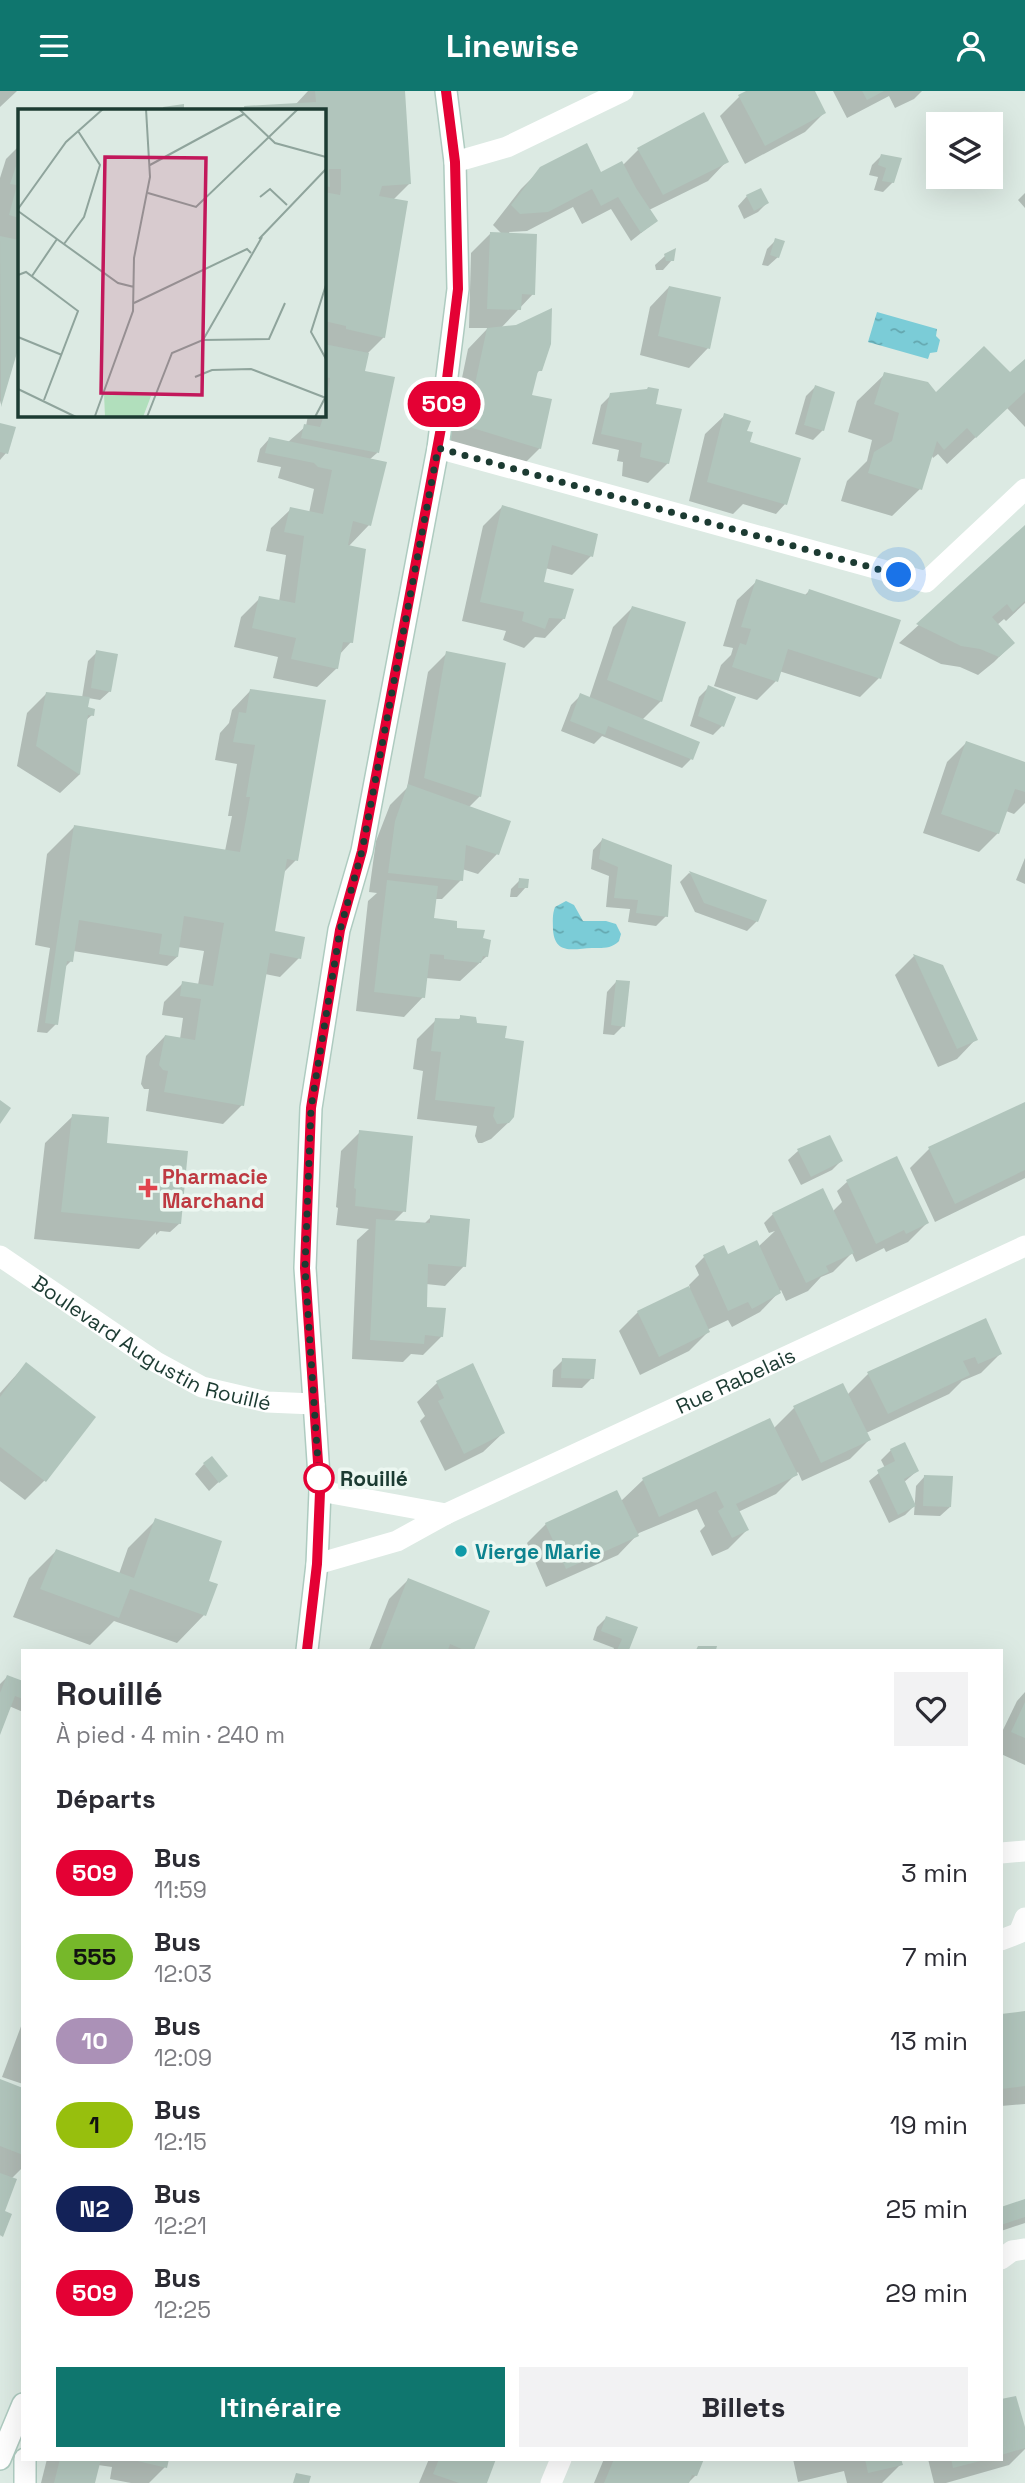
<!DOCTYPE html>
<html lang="fr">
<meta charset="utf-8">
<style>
body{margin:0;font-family:"Space Grotesk",sans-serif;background:#f2f2f3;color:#2b2b33;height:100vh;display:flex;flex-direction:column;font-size:26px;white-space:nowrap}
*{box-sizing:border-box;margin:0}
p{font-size:23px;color:#7c7c81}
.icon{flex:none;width:38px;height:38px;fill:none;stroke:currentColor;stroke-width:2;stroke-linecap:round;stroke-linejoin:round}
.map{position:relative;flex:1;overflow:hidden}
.panel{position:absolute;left:21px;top:1558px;width:982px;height:812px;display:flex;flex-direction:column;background:#fff;border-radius:0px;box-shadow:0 7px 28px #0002}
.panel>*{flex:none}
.badge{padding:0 14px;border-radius:23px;font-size:24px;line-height:46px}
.buttons{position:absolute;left:926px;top:21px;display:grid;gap:14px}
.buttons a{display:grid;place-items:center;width:77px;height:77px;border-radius:0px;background:#fff;box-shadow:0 7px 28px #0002;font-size:35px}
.you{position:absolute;width:35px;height:35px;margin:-18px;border:5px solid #fff;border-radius:50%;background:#1a73e8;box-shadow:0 0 0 10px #1a73e833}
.map>.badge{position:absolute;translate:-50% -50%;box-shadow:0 0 0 4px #fff}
h2{padding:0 35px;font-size:26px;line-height:63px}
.round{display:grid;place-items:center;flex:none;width:74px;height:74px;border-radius:0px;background:#f2f2f3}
.head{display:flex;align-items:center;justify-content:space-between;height:119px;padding:0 35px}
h1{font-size:33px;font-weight:700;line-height:52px}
.button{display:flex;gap:14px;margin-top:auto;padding:14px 35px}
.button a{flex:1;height:80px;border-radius:0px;background:#0f766e;color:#fff;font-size:28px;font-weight:700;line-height:80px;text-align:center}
.button a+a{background:#f2f2f3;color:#2b2b33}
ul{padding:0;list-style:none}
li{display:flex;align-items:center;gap:21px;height:84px;padding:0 35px}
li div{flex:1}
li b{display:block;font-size:26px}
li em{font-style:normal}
li .badge{min-width:77px;font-weight:700;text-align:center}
header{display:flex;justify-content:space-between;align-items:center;height:91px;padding:0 35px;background:#0f766e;color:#fff;font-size:32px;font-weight:700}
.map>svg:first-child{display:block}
</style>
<header><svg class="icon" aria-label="menu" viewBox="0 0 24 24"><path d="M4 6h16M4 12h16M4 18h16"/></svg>Linewise<svg class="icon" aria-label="person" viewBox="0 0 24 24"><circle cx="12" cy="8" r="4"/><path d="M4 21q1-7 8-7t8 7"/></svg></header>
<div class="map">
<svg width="1025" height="2392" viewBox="0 0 1025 2392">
<defs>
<pattern id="water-ripples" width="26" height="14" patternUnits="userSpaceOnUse" patternTransform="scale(1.75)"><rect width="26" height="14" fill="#7bccd7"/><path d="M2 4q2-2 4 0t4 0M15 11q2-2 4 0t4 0" fill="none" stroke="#64a7af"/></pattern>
</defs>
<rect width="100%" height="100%" fill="#dceae3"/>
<g fill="url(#water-ripples)">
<polygon points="877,221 937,238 936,245 940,249 937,261 930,262 928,268 868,251"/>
<path d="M566,810L574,814L583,830H606L616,833L621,843L619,850C611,858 603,857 592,857C573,858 555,864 553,839C553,830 552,824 555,816Z"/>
</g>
<g fill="#0003">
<polygon points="0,0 17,0 0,16"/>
<polygon points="308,0 403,0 410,92 393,109 384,246 368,262 363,281 377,362 369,369 369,434 348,456 351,551 339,564 337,577 317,596 273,587 278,566 234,556 241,526 260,507 279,511 286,464 266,460 271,437 291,418 309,422 314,398 278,387 281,376 257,371 260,358 269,348 287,352 306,335 308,324 324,324 324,19 242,19 245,17 295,14"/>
<polygon points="750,0 813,0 824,22 805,41 745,73 720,25 739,6"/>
<polygon points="833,0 922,0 914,8 895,17 889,5 847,27"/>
<polygon points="19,55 19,250 0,313 0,87 6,68"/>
<polygon points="638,59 727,70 708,90 649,119 656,130 631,150 611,118 582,133 573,116 527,140 509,141 533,203 501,237 540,279 535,284 530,305 540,357 521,376 448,354 468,258 488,237 469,237 471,162 490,143 502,143 493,134 521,98 541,78 600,83 622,75"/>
<polygon points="882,64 893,91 883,101 874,99 878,86 869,84 872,74"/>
<polygon points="1025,102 1025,117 1018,109"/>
<polygon points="747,105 767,112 758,121 744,128 738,115"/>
<polygon points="776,149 778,166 768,175 762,174 767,158"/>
<polygon points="665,165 672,169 663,179 656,179 655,174"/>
<polygon points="669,196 708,257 689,277 640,264 650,216"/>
<polygon points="1025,270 1025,336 1007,317 947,373 938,363 933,367 931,363 920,398 892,425 841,410 847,390 867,370 872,349 848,341 857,310 885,283 935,303 1010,284"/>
<polygon points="815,296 823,339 813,349 795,343 806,305"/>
<polygon points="611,304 654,314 668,372 648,392 622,385 623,371 617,370 619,359 592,353 601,314"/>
<polygon points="725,324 748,352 785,413 776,423 743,413 733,423 689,410 705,343"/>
<polygon points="0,334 6,362 0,369"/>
<polygon points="502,416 591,465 572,484 545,477 542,493 564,527 545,547 535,546 524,557 503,549 506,540 462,530 483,435"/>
<polygon points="1025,437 1025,512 1006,530 1004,528 997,534 1013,552 994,571 978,584 960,576 941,573 899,552"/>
<polygon points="757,490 804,505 809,500 879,587 860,606 779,580 776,590 757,609 714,595 721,574 731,564 733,557 723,555 737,509"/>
<polygon points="632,517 661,610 642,629 691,668 682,677 602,645 594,653 561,640 571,614 581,604 589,608 613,536"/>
<polygon points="97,561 110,600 100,609 88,607 86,618 92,624 85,630 79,684 60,702 17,675 27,622 46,603 82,607 88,570"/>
<polygon points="447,562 480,705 468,717 497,763 478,783 462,778 461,789 442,808 435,808 432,832 481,849 487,865 460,890 426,887 423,906 404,926 356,920 368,810 377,802 369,801 376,750 390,714 407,697 428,581"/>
<polygon points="708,597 722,635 713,644 690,635 699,606"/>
<polygon points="251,599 296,769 283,782 273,840 299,867 280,886 265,883 242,1014 223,1033 146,1020 149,998 144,998 141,993 146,965 165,945 180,948 183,927 162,924 164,911 183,892 198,894 204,860 178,856 177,866 167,875 73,860 71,870 65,876 56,933 47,942 37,941 50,857 35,854 47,763 74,736 225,760 232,725 228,725 237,673 215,669 220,642 229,632 232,619"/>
<polygon points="966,652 1025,673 1025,712 1014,723 1006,720 998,742 979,761 923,742 947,671"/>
<polygon points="602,749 666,825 656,835 628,831 630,818 606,816 609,785 591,778 593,759"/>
<polygon points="1025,767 1025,793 1016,789"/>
<polygon points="689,782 764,810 757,830 747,840 695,821 680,791"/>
<polygon points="520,789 526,796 517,806 510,806 511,798"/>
<polygon points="914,865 942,875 976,948 957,968 938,976 895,884"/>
<polygon points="616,891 623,935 614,944 603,943 607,901"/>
<polygon points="461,926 503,949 511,1029 491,1048 482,1052 478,1052 475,1045 477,1035 417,1028 423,980 413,978 417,948 436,929 457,930"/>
<polygon points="1025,1013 1025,1087 935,1131 910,1077 929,1058"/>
<polygon points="73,1025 180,1132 170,1141 160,1140 156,1144 156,1141 139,1158 34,1148 45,1052"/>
<polygon points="360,1041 404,1120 393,1131 423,1134 431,1126 464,1175 445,1195 426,1193 425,1217 442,1245 423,1264 411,1263 403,1271 352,1268 357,1149 369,1138 336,1134 338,1117 336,1116 341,1060"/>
<polygon points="829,1046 841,1070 832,1079 801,1094 788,1069 798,1060"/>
<polygon points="847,1091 927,1132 908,1151 886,1161 884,1157 856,1171 852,1162 833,1181 821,1186 808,1200 786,1210 781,1199 760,1221 732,1236 728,1229 707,1239 708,1241 689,1260 640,1284 619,1240 638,1221 690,1197 689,1194 699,1184 695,1175 704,1166 727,1165 758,1156 775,1140 769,1142 764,1132 773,1123 832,1121 842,1111 837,1100"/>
<polygon points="985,1229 1000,1263 981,1282 962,1290 949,1303 866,1342 869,1349 850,1368 802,1390 798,1381 776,1403 738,1421 747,1439 728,1458 712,1465 700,1440 705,1435 697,1418 639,1442 618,1464 546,1496 527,1452 546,1433 621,1410 643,1389 769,1330 773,1338 794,1317 847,1304 868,1283"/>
<polygon points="563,1269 592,1287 582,1297 552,1296 553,1279"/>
<polygon points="26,1273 94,1326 44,1390 25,1409 0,1390 0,1302"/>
<polygon points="472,1275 503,1342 483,1361 445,1380 420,1330 425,1325 417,1311 437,1292"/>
<polygon points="891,1359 917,1380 903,1392 914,1415 905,1424 889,1432 869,1390 885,1377 881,1369"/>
<polygon points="204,1373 225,1385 209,1400 195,1383"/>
<polygon points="925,1385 950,1416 940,1425 914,1424 916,1395"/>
<polygon points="156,1429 204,1524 177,1552 114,1530 90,1554 13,1526 29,1487 56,1460 119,1483 128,1457"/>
<polygon points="408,1489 488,1521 472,1559 369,1559 389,1508"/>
<polygon points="606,1527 636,1537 627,1559 613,1559 614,1557 593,1549 597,1536"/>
<polygon points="7,1586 23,1592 23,1621 9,1615 0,1640 0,1593"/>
<polygon points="1025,1601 1025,1674 1001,1663 1001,1643 1017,1610"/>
<polygon points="1025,1923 1025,2013 1001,2015 1001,1926"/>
<polygon points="23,1930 23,1993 2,1986"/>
<polygon points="0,1990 23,1999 23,2076 11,2088 3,2121 0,2146"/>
<polygon points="1025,2110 1025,2132 1001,2140 1001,2119"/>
<polygon points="1001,2310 1025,2343 1025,2358 1009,2374 946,2392 934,2392 928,2368 1001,2368"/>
<polygon points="47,2368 167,2368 165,2376 149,2392 131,2392 110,2388 112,2376 98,2374 93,2392 41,2392"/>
<polygon points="429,2368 494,2368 485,2392 419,2392"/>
<polygon points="604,2368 702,2368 696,2384 688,2392 594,2392"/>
<polygon points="793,2368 900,2368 901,2373 882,2392 847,2392 844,2380 798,2391"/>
</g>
<g fill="#b1c5bc">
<polygon points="315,0 405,0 411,93 382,95 379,105 408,110 385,247 346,238 346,235 324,230 324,174 327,158 324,157 324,101 340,104 341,98 341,78 329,78 330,96 324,95 324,19 245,19 244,15 316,11"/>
<polygon points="746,0 815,0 826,22 765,55 738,4"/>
<polygon points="862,0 884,0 867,9"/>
<polygon points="184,13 184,19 164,19 163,16"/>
<polygon points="704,21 729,71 663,104 637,57"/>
<polygon points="587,52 601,81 622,70 636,97 658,130 641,142 618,106 601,115 592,98 548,121 520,123 511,114 540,76"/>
<polygon points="881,63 902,67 894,92 882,90 886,77 878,74"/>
<polygon points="19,66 19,127 9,124 17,94 10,93"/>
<polygon points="761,97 769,112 754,120 746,104"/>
<polygon points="490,141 537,143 535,204 522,203 521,219 487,218"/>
<polygon points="0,145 19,149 19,255 1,316"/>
<polygon points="775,147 785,150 779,167 770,164"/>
<polygon points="676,157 674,170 666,170 664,163"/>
<polygon points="669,195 721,206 710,258 658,245"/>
<polygon points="552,217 551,253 542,280 538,280 532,304 552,308 541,358 466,335 487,237 516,234"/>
<polygon points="324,253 369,262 365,280 395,286 379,362 301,347 304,333 320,336 324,324 330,287 324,286"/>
<polygon points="984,255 1010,281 1025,268 1025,301 976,347 967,337 944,359 937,350 922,399 868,382 874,361 892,350 899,322 874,313 884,281 928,291 936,301"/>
<polygon points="815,294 835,301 824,340 804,334"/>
<polygon points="648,296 659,298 656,313 682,318 669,373 640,366 642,352 601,343 610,302 647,298"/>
<polygon points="724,322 751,330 747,340 753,341 750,351 801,367 787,414 707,391"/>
<polygon points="0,332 16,336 8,363 0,361"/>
<polygon points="269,346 387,371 371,435 353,430 348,454 366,458 353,552 343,551 338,578 291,568 296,547 252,537 259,505 295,512 304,445 284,441 290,416 323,423 332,379 318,376 314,372 265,362"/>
<polygon points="502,414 598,443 593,466 552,454 544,491 574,498 565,528 549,527 545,538 522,530 524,521 480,511"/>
<polygon points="1025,434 1025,510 1013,521 1007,513 992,526 1015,552 999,566 980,558 961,555 916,533"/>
<polygon points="756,488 807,504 809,498 901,529 881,588 788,558 778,591 732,576 740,552 746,554 751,538 741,536"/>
<polygon points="632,515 686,531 662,611 607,589"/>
<polygon points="96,559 118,563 111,601 91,597"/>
<polygon points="446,560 506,572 481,706 424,687"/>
<polygon points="708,594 736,606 724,636 698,625"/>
<polygon points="250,598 326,609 298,770 287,768 275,840 305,846 301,868 270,862 244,1015 164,1001 168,980 163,979 159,974 165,944 195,949 201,908 180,905 182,890 213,895 224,832 184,825 178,866 159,863 162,843 79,829 73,871 67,870 58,934 45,932 74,734 240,761 250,706 246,706 255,654 233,651 239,621 246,622"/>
<polygon points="46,601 90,606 88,616 95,618 94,625 88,624 80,684 36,655"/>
<polygon points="580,602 700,651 693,669 608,635 605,644 570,630"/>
<polygon points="966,650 1025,671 1025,701 1015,698 999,743 941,723"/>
<polygon points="408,693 511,730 499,764 466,754 463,790 388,782 395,730"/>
<polygon points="602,747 672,774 668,826 636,822 638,809 614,807 618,776 599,768"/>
<polygon points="689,780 767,809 758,831 704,812"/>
<polygon points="519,787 529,788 528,797 518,797"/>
<polygon points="387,789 438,795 434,827 457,830 457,837 485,839 483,847 491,849 488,866 483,865 481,872 444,868 444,864 430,863 425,907 374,901"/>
<polygon points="913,863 943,874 978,949 957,958"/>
<polygon points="616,889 630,890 625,936 611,934"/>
<polygon points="460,924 476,926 477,932 507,935 505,947 524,950 514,1026 509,1032 497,1033 493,1025 495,1016 435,1009 441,961 431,960 435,927 460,928"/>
<polygon points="0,1009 11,1017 0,1033"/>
<polygon points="1025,1011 1025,1079 955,1113 928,1056"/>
<polygon points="72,1023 109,1026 107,1052 188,1060 181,1133 61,1121"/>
<polygon points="359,1039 413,1045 406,1121 355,1115 356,1098 354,1097"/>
<polygon points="830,1044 843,1070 811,1086 797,1058"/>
<polygon points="897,1065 929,1132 906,1143 904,1139 876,1153 846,1089"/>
<polygon points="823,1097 854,1162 826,1175 829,1181 806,1192 772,1122"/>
<polygon points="430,1124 470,1128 466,1176 428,1173 427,1216 446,1217 443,1246 425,1244 424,1253 370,1249 376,1128 430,1132"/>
<polygon points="757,1149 781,1202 752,1218 748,1211 728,1220 703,1164 724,1154 728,1163"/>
<polygon points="689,1195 710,1241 659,1266 637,1220"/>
<polygon points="986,1227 1002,1263 978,1273 975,1266 963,1270 970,1284 888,1323 867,1281"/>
<polygon points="562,1267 596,1268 594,1288 561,1287"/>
<polygon points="26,1271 96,1326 46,1391 0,1356 0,1306"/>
<polygon points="473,1272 505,1342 464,1363 438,1310 444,1307 436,1290"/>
<polygon points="843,1292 871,1349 821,1372 793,1315"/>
<polygon points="770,1327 798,1384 736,1413 749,1439 732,1447 718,1420 724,1416 716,1400 659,1426 642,1387"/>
<polygon points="905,1351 919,1380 904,1388 916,1415 898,1424 877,1379 895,1370 890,1358"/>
<polygon points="212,1365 228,1385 219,1392 203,1372"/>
<polygon points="924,1384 953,1385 951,1416 923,1415"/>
<polygon points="617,1399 639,1445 566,1478 545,1432"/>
<polygon points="155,1427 222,1450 209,1490 218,1493 206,1525 130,1498 119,1527 40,1498 56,1458 134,1487"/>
<polygon points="408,1487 490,1520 474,1559 464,1559 450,1553 448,1559 380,1559"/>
<polygon points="606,1525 638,1536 629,1559 617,1559 622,1548 601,1540"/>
<polygon points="698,1555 717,1555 716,1559 696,1559"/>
<polygon points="7,1584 23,1590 23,1608 15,1605 0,1644 0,1602"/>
<polygon points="1025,1611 1025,1647 1011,1641"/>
<polygon points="1025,1920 1025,1995 1001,1998 1001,1923"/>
<polygon points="0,1988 23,1997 23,2064 0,2055"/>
<polygon points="0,2082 17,2088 5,2120 12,2123 3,2146 0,2144"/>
<polygon points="1025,2108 1025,2126 1001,2134 1001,2116"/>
<polygon points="1016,2305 1025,2336 1025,2357 1001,2364 1001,2308"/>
<polygon points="60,2368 101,2368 95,2392 54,2392"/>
<polygon points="129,2368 169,2368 167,2377"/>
<polygon points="439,2368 496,2368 487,2392 459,2392 433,2383"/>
<polygon points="614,2368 704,2368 697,2385 692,2384 689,2392 604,2392"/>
<polygon points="865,2368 901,2368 903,2374 868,2382"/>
<polygon points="951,2368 984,2368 984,2369 953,2377"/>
<polygon points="296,2382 311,2385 309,2392 293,2392"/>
</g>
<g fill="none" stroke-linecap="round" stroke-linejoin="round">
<g stroke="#aecbc0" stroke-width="24">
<g id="secondary">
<polyline points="307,1559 317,1473 320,1400 305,1177 311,1017 339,839 362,760 438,357 458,198 455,71 446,0"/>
<polyline points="0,2368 23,2313"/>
<polyline points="25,2392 25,2368"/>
</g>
</g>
<polyline stroke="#fff" stroke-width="21" points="1001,1762 1025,1760"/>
<g stroke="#fff" stroke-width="21">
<polyline points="455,71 507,56 623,0"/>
<polyline points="438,357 926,491 1025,398"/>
<path id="s1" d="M0,1165L156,1271L202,1296L267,1311L314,1313"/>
<polyline points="320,1400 446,1423"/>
<path id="s2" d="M317,1473L397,1450L446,1423L1025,1155"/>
<polyline points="1001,1849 1019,1842 1025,1827"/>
<polyline points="1001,2168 1012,2160 1025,2158"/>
<polyline points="551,2392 561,2368"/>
</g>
<use href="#secondary" stroke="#fff" stroke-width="21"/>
</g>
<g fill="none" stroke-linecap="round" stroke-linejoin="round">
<g stroke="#fff" stroke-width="16">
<polyline id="line" points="307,1559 317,1473 320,1401 305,1177 311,1017 340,839 362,760 441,337 458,198 455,71 446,0"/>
</g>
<use href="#line" stroke="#e40134" stroke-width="10"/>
<polyline stroke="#1c3b32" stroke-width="7" stroke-dasharray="0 12.6" points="319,1387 305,1177 311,1017 340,839 362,760 438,357 899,484"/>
</g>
<path fill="#e0444e" stroke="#ecf7f1" stroke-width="2.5" d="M144.5 1086.5h7v7h7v7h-7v7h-7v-7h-7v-7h7z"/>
<circle fill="#fff" stroke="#e40134" stroke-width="3.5" cx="319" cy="1387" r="14"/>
<circle fill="#0f9aa8" stroke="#ecf7f1" stroke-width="2.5" cx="461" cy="1460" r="7"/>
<g text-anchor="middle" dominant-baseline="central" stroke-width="7" stroke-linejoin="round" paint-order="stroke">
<g font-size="21" font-weight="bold" fill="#be3a42" stroke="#ecf7f1" text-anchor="start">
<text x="162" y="1085">Pharmacie<tspan x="162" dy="24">Marchand</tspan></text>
</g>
<g font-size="21" fill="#1c3b32" stroke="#ecf7f1">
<text stroke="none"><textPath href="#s1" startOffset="177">Boulevard Augustin Rouillé</textPath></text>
<text stroke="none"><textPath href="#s2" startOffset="458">Rue Rabelais</textPath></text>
</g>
<g font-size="21" font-weight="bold" fill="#1c3b32" stroke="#ecf7f1" text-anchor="start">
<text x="340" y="1387">Rouillé</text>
</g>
<g font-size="21" font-weight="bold" fill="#0d838f" stroke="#ecf7f1" text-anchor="start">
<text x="475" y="1460">Vierge Marie</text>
</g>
</g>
<g transform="translate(18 18)">
<rect width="308" height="308" fill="#dceae3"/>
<path d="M86,284L113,286L133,287L125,308H87Z" fill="#b1dfbc"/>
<path fill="none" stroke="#8fa49c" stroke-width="2" d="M221,0L257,34L308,48M132,56L226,5M130,84L178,98L280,0M242,88L252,80L269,96M0,100L48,33L85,0M0,102L100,174L116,178M241,130L308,60M46,135L66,108L82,56L60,22M0,166L8,163L60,202L26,291M14,167L39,130M308,176L293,223L308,250M116,194L229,140L233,144M0,228L44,246M185,231L251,230L267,194M177,268L194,261L233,260L308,289M0,280L58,308M77,307L115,202L116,149L132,68L128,0M129,308L154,244L185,231L244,128M297,308L308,287"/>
<path fill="#c2185b" fill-opacity="0.15" stroke="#c2185b" stroke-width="3.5" d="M87,48L188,49L184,286L83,284Z"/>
<rect width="308" height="308" fill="none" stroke="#1c3b32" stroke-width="3.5"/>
</g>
</svg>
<div class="buttons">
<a><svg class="icon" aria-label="layers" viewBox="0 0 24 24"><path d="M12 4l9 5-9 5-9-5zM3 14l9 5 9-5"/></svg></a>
</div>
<div class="you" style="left:899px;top:484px"></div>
<b class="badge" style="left:444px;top:313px;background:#e40134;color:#fff">509</b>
<section class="panel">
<div class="head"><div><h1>Rouillé</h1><p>À pied · 4 min · 240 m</p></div><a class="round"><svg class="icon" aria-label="heart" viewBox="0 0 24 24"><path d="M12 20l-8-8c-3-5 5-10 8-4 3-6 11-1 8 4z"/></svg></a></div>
<h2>Départs</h2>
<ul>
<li><span class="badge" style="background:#e40134;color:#fff">509</span><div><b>Bus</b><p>11:59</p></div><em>3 min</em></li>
<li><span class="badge" style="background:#76b82a;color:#111">555</span><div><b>Bus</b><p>12:03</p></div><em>7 min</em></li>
<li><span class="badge" style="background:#ab91b7;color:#fff">10</span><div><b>Bus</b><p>12:09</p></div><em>13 min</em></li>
<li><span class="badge" style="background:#97bf0d;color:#111">1</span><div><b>Bus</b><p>12:15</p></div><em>19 min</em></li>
<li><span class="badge" style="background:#132258;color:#fff">N2</span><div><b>Bus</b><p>12:21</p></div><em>25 min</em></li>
<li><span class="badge" style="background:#e40134;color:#fff">509</span><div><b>Bus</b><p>12:25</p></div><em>29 min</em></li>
</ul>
<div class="button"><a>Itinéraire</a><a>Billets</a></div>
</section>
</div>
